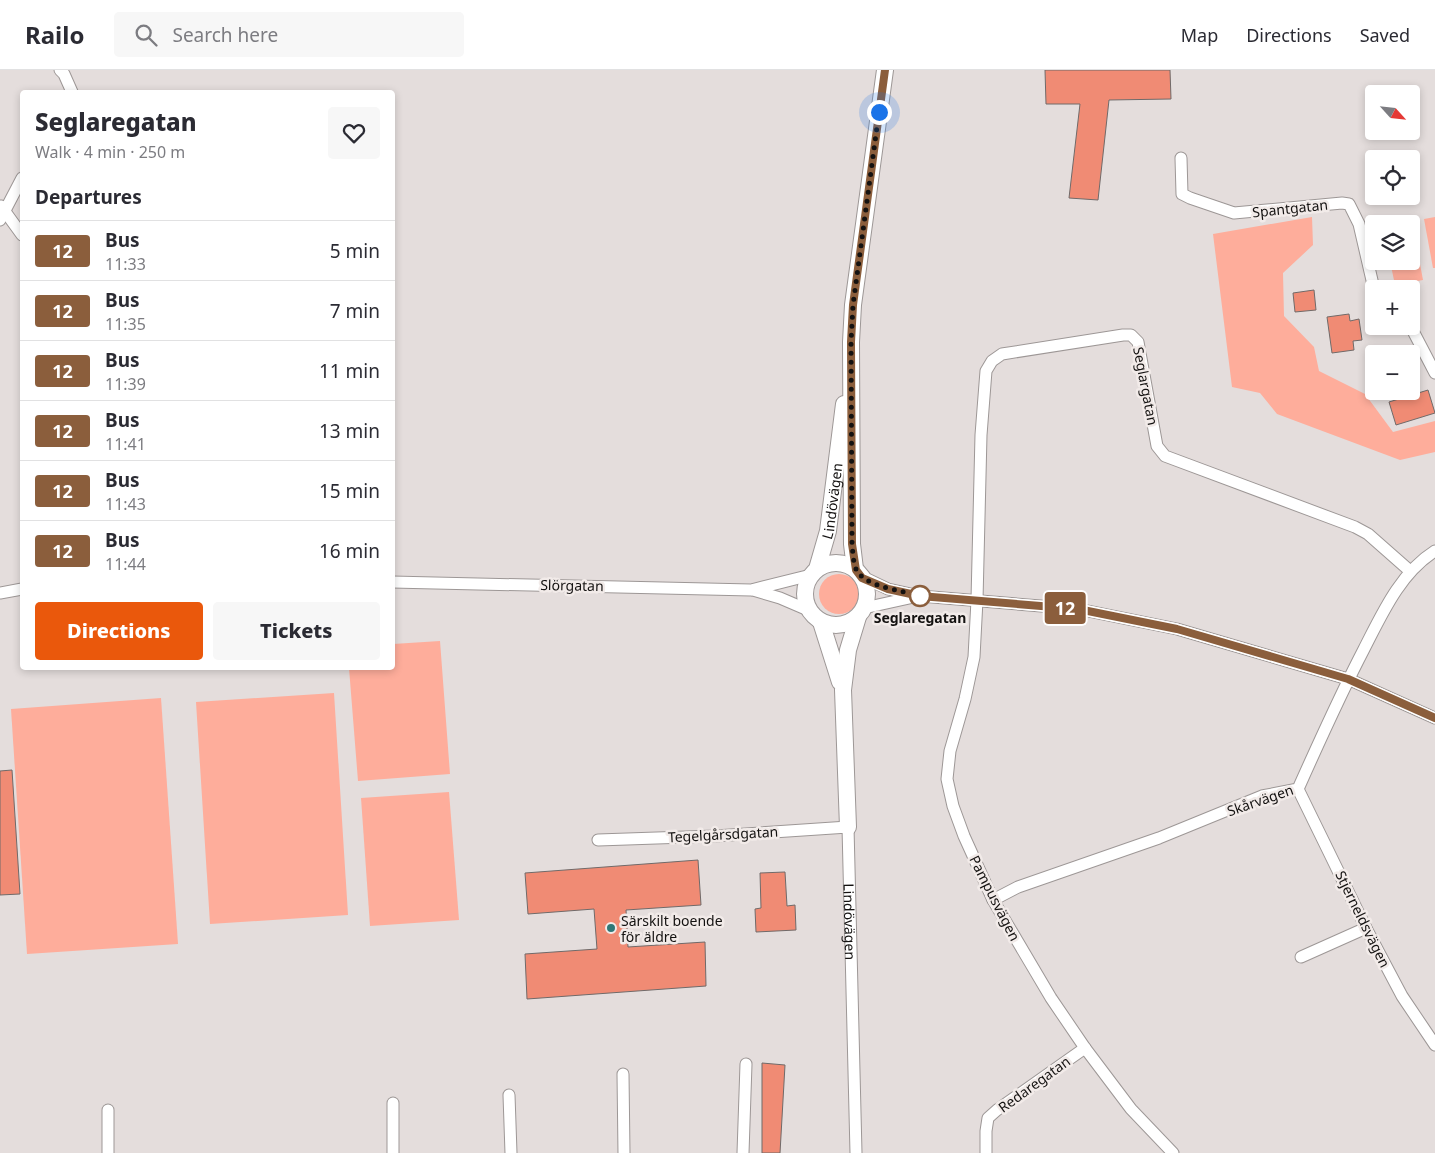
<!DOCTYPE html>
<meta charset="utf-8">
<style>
body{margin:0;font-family:"Noto Sans",sans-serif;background:#f7f7f7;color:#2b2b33;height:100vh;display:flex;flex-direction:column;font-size:19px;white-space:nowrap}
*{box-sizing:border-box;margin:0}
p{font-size:16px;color:#7c7c81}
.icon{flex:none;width:28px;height:28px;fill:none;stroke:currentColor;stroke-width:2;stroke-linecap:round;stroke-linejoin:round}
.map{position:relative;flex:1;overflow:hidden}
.drawer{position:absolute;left:20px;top:20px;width:375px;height:580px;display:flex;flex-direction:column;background:#fff;border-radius:5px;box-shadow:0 2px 8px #0003}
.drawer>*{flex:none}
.badge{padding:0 10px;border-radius:4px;font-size:18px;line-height:32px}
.needle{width:32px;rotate:117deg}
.tools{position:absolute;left:1365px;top:15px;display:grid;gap:10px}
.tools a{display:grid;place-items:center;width:55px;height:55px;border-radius:5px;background:#fff;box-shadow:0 2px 8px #0003;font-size:25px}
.you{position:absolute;width:25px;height:25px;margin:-12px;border:4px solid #fff;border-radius:50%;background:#1a73e8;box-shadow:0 0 0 8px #1a73e833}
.map>.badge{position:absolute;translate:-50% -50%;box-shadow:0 0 0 2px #fff}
h2{padding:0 15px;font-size:19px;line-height:45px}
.round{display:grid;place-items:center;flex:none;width:52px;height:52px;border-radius:5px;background:#f7f7f7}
.head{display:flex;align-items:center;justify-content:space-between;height:85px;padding:0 15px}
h1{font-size:24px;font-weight:800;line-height:38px}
.action{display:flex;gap:10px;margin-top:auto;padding:10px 15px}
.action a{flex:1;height:58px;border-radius:5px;background:#ea580c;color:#fff;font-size:20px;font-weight:800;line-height:58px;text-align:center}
.action a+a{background:#f7f7f7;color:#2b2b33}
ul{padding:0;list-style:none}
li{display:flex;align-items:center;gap:15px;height:60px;padding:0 15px;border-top:1px solid #e1e1e2}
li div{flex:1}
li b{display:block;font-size:19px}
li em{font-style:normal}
li .badge{min-width:55px;font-weight:700;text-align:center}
header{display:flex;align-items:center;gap:30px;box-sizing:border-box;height:70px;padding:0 25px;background:#fff;border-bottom:1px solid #e1e1e2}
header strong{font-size:24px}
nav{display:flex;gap:28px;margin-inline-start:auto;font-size:18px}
.search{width:350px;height:45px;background:#f7f7f7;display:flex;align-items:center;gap:12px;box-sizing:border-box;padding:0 18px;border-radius:5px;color:#7c7c81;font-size:19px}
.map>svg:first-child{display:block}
</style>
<header>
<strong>Railo</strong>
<div class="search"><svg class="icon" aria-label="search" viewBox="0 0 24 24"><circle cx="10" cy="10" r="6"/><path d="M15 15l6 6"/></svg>Search here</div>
<nav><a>Map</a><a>Directions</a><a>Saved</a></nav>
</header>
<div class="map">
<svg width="1435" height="1083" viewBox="0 0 1435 1083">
<rect width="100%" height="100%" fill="#e4dddc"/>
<g fill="#fead9b">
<polygon points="1312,147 1313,175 1283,203 1284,246 1314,277 1319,301 1365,324 1393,362 1435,351 1435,382 1400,390 1277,344 1260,323 1232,317 1213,164"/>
<polygon points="1435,147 1435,198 1433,198 1424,149"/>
<polygon points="1414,162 1423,210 1395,215 1390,191 1411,191 1411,163"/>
<circle cx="839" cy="524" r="20"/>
<polygon points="440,571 450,704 358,711 349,598 392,598 393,574"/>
<polygon points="334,623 348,845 210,854 196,632"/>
<polygon points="161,628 178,874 27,884 11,639"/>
<polygon points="449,722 459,850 370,856 361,728"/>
</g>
<g fill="#f08b74" stroke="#706a69">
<polygon points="1045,0 1170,0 1171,29 1109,30 1098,130 1069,128 1080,34 1046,34"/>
<polygon points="1314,220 1316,240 1295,242 1293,223"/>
<polygon points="1349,244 1350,251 1359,249 1362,270 1353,271 1354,280 1332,283 1327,247"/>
<polygon points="1428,320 1435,343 1396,355 1389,332"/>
<polygon points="12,700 20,824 0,825 0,701"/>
<polygon points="698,790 701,835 626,840 628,877 705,872 706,916 527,929 525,884 597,879 594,839 528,844 525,803"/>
<polygon points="785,802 787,836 795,835 796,860 756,862 755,839 761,838 760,803"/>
<polygon points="762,993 785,995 780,1083 762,1083"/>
</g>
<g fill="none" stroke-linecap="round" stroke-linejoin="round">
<g stroke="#9d9796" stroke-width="13">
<g id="street">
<polyline points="60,0 64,4 72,22"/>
<polyline points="1181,88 1182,124 1190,128 1234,143 1342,133 1349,134 1359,154 1374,219"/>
<polyline points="1,136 22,165"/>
<polyline points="0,150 22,108"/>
<polyline points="1408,256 1412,259 1435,303"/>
<polyline points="863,507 888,519 920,526 1078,539 1177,559 1348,609 1435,648"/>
<polyline points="392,512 751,520 811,505"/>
<polyline points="753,520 780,528 808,540"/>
<polyline points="0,523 22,519"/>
<polyline points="864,538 914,527"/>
<polyline points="1298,719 1366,858 1402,926 1435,975"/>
<path id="s1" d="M598,770L715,766L848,757L856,1083"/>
<path d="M993,830L1018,817L1159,768L1262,726L1298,719C1319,672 1340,625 1364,579C1382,544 1400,503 1435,481"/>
<polyline points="1301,887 1366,858"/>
<polyline points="623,1004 624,1083"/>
<polyline points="509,1025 511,1083"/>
<polyline points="393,1033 393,1083"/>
<polyline points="108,1040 108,1083"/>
<polyline points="743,1083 746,994"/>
<polyline points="986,1083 986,1061 988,1048 997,1040 1085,978"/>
<polyline points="1173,1083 1131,1039 1085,978 1051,928 993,830 964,766 953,736 947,709 950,681 965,629 974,587 977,530 981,365 986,301 992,291 1002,284 1123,265 1131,265 1138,272 1157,376 1165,386 1355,457 1368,464 1410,501"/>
</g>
</g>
<g stroke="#9d9796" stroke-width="18">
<g id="secondary">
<circle cx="836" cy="524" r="31"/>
<path id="s2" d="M817,499L828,461L844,334"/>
<polyline points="855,499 852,474 851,272 853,235 885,0"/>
<polyline points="821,552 840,612"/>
<polyline points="848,757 843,620 848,580 858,547"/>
</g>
</g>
<use href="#street" stroke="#fff" stroke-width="11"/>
<use href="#secondary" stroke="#fff" stroke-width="16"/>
</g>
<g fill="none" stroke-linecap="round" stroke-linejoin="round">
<g stroke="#fff" stroke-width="11">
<polyline id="line" points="885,0 853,235 851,272 852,474 856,500 862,508 888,519 920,526 1078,539 1177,559 1348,609 1435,648"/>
</g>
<use href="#line" stroke="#8b5e3c" stroke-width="8"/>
<path stroke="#141211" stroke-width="5" stroke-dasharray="0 9" d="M879,42L853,235L851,272L852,474C853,482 853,494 857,501C868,518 903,520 920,526"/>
</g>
<circle fill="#fff" stroke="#8b5e3c" stroke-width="2.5" cx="920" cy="526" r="10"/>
<circle fill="#2f7877" stroke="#f2ebe9" stroke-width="2" cx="611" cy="858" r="5"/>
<g text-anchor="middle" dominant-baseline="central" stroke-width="5" stroke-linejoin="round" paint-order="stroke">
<g font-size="14" fill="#141211" stroke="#f2ebe9">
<text transform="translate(1290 138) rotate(-6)">Spantgatan</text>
<text transform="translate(1146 316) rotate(79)">Seglargatan</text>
<text stroke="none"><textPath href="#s2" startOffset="70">Lindövägen</textPath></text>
<text transform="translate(572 515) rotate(1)">Slörgatan</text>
<text transform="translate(1260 730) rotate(-19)">Skårvägen</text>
<text transform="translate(723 764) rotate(-3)">Tegelgårsdgatan</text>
<text transform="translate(995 828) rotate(63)">Pampusvägen</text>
<text transform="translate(1363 849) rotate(64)">Stjerneldsvägen</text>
<text stroke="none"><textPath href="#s1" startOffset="345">Lindövägen</textPath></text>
<text transform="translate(1034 1014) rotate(-36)">Redaregatan</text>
</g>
<g font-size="14" font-weight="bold" fill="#141211" stroke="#f2ebe9">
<text x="920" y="547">Seglaregatan</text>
</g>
<g font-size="14" fill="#141211" stroke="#f2ebe9" text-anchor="start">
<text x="621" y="850">Särskilt boende<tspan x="621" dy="16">för äldre</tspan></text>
</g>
</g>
</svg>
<div class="tools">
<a><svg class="needle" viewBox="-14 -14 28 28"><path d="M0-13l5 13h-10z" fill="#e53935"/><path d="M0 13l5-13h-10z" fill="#7c7c81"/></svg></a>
<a><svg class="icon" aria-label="locate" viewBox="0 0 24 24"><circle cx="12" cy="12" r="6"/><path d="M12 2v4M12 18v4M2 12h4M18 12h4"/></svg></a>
<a><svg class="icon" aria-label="layers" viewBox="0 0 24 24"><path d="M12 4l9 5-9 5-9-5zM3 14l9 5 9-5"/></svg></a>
<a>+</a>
<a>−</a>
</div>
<div class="you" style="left:879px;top:42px"></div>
<b class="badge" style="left:1065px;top:538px;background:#8b5e3c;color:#fff">12</b>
<section class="drawer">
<div class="head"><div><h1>Seglaregatan</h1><p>Walk · 4 min · 250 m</p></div><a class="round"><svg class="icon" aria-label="heart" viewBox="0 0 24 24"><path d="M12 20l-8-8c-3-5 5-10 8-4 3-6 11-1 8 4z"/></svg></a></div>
<h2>Departures</h2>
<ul>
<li><span class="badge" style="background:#8b5e3c;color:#fff">12</span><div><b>Bus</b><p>11:33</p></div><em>5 min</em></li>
<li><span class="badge" style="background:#8b5e3c;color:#fff">12</span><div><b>Bus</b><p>11:35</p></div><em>7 min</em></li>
<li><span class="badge" style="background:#8b5e3c;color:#fff">12</span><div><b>Bus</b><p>11:39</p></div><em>11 min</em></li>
<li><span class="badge" style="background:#8b5e3c;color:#fff">12</span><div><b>Bus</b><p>11:41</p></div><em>13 min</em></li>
<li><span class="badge" style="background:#8b5e3c;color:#fff">12</span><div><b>Bus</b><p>11:43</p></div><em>15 min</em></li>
<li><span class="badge" style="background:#8b5e3c;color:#fff">12</span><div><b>Bus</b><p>11:44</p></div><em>16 min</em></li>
</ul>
<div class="action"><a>Directions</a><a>Tickets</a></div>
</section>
</div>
